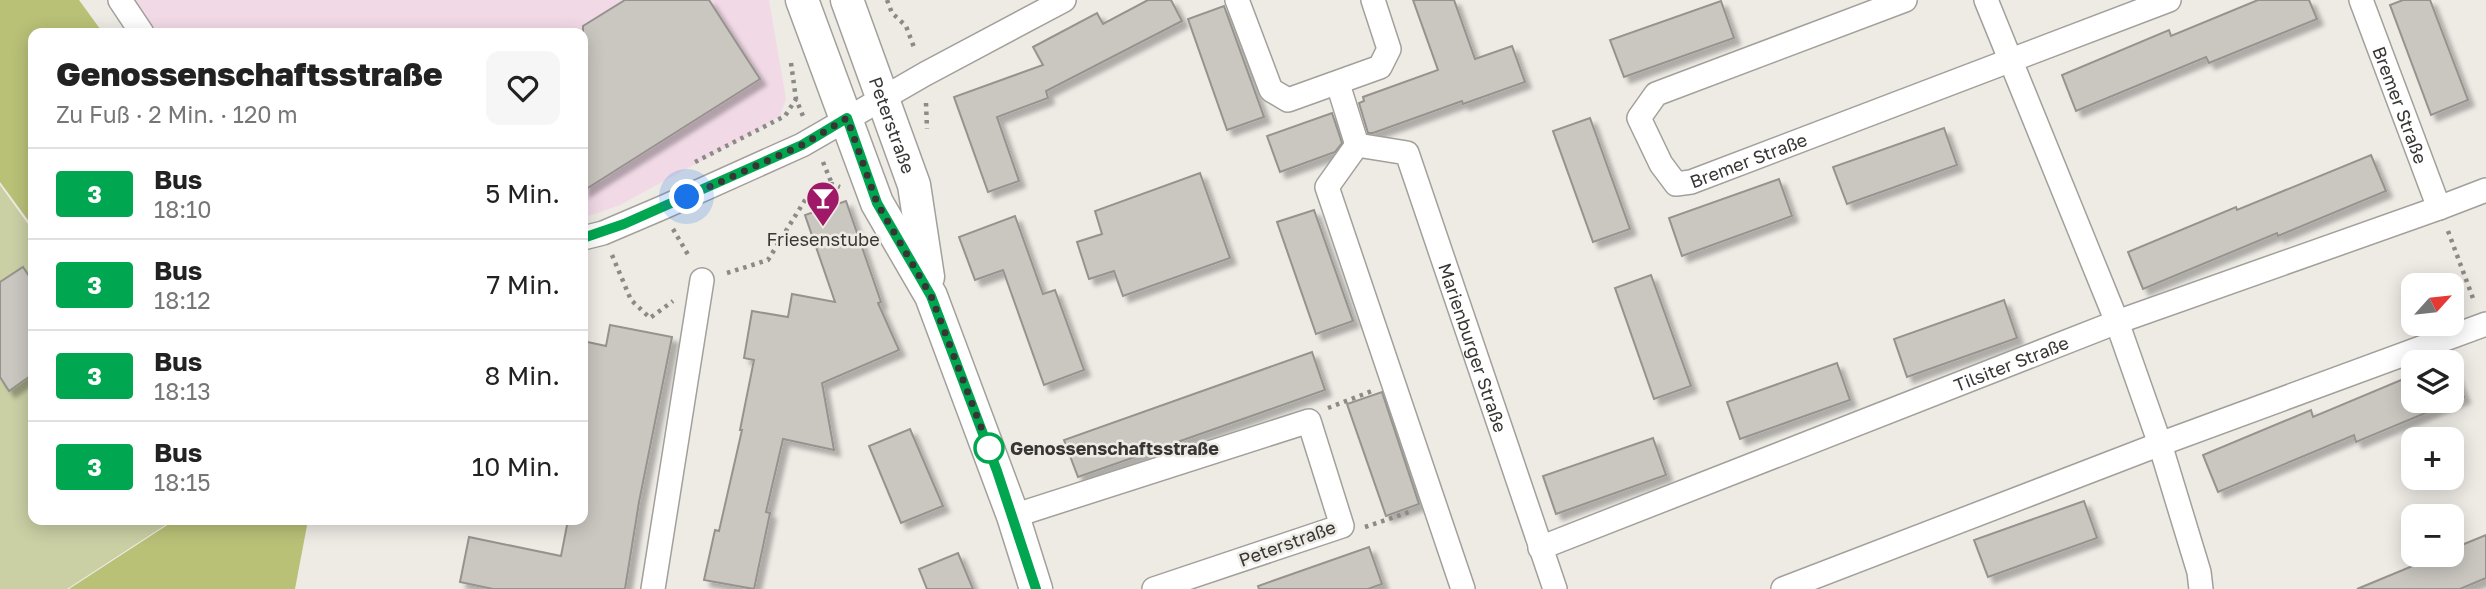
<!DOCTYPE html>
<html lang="de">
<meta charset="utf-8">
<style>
body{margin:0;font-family:"Golos Text",sans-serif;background:#f6f6f6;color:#222;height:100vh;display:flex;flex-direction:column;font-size:26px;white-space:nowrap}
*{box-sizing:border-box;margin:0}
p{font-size:23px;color:#767676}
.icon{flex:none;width:38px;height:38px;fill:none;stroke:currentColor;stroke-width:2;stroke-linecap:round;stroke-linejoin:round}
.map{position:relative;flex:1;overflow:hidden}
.panel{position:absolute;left:28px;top:28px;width:560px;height:497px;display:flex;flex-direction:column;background:#fff;border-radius:14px;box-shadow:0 4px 18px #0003}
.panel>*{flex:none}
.badge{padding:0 14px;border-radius:5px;font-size:24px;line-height:46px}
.needle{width:46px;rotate:63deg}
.controls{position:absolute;left:2401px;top:273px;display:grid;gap:14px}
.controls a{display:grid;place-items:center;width:63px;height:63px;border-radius:14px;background:#fff;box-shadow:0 4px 18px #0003;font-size:35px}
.you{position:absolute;width:35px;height:35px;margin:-18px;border:5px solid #fff;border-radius:50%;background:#1a73e8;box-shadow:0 0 0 10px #1a73e833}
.map>.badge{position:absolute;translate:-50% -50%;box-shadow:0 0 0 4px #fff}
.round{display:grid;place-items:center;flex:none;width:74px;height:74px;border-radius:14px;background:#f6f6f6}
.summary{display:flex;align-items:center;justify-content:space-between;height:119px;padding:0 28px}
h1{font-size:33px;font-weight:800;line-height:52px}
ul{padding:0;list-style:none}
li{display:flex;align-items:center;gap:21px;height:91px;padding:0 28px;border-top:2px solid #e0e0e0}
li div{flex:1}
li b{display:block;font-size:26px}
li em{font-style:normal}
li .badge{min-width:77px;font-weight:700;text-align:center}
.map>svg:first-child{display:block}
</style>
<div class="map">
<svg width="2486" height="589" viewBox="0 0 2486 589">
<defs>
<filter id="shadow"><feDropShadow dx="6" dy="6" stdDeviation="2" flood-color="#0004"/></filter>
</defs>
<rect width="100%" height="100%" fill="#eeebe5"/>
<polygon fill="#f1dae6" points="132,0 769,0 786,99 780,116 758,130 620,205 583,218 583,33 154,33"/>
<polygon fill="#cacfa4" points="0,185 33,231 33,520 173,520 67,589 0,589"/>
<g fill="#b9c177">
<polygon points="0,0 79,0 103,33 33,33 33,227 0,182"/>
<polygon points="175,520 308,520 295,589 69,589"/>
</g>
<g fill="#cac7c1" stroke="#96938e" stroke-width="2" filter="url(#shadow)">
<polygon points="625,0 709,0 760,79 583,191 583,26"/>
<polygon points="1148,0 1171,0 1182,21 1046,91 1048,98 997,117 1019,181 988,192 954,97 1043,65 1033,47 1097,13 1103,24"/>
<polygon points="1413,0 1454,0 1475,59 1512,46 1525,82 1463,104 1462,101 1373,133 1368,133 1359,103 1364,101 1363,97 1438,70"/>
<polygon points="2258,0 2309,0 2317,19 2209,63 2206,57 2076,111 2062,75 2169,30 2171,36"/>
<polygon points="2403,0 2430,0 2468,100 2431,115 2390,5"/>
<polygon points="1721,1 1734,38 1624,77 1610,40"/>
<polygon points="1224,6 1264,117 1227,130 1188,19"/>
<polygon points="1332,113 1342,143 1335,152 1280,172 1267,136"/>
<polygon points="1590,118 1630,229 1593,242 1553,131"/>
<polygon points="1944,128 1957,165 1847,204 1833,167"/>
<polygon points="2371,155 2386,191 2278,236 2277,233 2143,289 2128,252 2236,207 2237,210"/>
<polygon points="1200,173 1230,258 1123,296 1114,271 1089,279 1077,242 1102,234 1095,211"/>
<polygon points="1779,179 1792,216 1682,256 1669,218"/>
<polygon points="846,201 881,302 878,303 899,350 822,383 834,450 783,439 766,512 770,513 754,589 704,580 715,530 719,531 742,430 740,430 754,360 744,358 752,311 788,317 792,294 835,302 805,215"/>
<polygon points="1314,210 1353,321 1316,334 1277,222"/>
<polygon points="1015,216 1043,294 1055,290 1084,370 1044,385 1003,270 975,280 959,237"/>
<polygon points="23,267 33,282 33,374 9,391 0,377 0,282"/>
<polygon points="1651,275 1691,386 1654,399 1615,288"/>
<polygon points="2004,300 2017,338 1907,377 1894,339"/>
<polygon points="610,325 672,337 639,502 625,589 493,589 460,582 469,537 561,556 568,520 583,520 583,341 606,346"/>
<polygon points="1312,352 1325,390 1078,477 1064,440"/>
<polygon points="1837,363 1850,400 1740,439 1727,402"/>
<polygon points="2452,367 2464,397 2356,442 2354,435 2218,492 2203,455 2311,410 2313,417 2413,375 2413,401 2452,401"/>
<polygon points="1382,392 1419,504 1386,516 1347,404"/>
<polygon points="910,429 943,506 901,523 869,446"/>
<polygon points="1653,438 1666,475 1556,514 1543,476"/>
<polygon points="2084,501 2097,538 1988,577 1974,540"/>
<polygon points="2486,535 2486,578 2460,589 2357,589 2439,555 2452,555 2452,549"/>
<polygon points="1369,547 1382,584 1368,589 1259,589 1258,586"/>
<polygon points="958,553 973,589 927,589 919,569"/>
</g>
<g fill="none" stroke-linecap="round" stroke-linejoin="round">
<g stroke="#a3a09b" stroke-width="26">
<g id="minor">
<polyline points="120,0 142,33"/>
<polyline points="1237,0 1271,90 1288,100 1380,67 1389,49 1373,0"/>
<path id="s1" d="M1905,0L1656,94L1639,118L1661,164L1676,184L1691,182L2169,0"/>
<polyline points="1986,0 2117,322 2160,444 2199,572 2201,589"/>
<path id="s2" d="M2361,0L2439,208"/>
<polyline points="1338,84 1357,145"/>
<polyline points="583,238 603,233 664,207 802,145 925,74 1064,0"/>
<polyline points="1013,516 1309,421 1342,526 1154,589"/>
<path id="s3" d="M1540,548L2117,322L2439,208L2486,190"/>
<polyline points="653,589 702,280"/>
<path id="s4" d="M1463,589L1327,187L1357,145L1407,153L1555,589"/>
<polyline points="1783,589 2160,444 2486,324"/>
</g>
</g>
<g stroke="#a3a09b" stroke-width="35">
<g id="secondary">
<polyline points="802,0 877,203 931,296 1013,516 1036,589"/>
<path id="s5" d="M847,0L914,185L928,277"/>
</g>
</g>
<g stroke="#8c8a86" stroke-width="4.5" stroke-dasharray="3.5 5" stroke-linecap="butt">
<polyline points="887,0 892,13 906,26 915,50"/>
<polyline points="791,63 796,99 803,116"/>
<polyline points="926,103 927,129"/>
<polyline points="695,162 785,116 796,99"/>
<polyline points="823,162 832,184"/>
<polyline points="673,229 690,258"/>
<polyline points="2448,231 2474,301"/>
<polyline points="612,255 631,300 650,318 673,301"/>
<polyline points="727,273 768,260 810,192 832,184 840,187"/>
<polyline points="1328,408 1372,391"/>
<polyline points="1365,527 1409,512"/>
</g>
<use href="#minor" stroke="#fff" stroke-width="23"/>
<use href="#secondary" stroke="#fff" stroke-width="32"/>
</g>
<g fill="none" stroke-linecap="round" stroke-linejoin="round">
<g stroke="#fff" stroke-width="16">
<polyline id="line" points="583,238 624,224 802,145 847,118 877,203 931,296 997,471 1036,589"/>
</g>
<use href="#line" stroke="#00a650" stroke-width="10"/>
<polyline stroke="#383634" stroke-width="7" stroke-dasharray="0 12.6" points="687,197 802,145 847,118 877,203 931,296 989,448"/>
</g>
<defs>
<g id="bar-pin" transform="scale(1.75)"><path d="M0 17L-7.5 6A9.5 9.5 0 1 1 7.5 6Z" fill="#9f1968" stroke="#eeebe5"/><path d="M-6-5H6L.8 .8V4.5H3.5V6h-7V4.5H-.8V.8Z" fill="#fff"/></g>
</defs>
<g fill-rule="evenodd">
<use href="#bar-pin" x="823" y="198"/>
</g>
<circle fill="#fff" stroke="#00a650" stroke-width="3.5" cx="989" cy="448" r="14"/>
<g text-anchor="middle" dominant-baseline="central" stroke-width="5" stroke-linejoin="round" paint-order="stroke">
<g font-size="18" fill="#383634" stroke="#eeebe5">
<text stroke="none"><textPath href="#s2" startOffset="112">Bremer Straße</textPath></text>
<text stroke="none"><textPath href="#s5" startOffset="133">Peterstraße</textPath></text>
<text stroke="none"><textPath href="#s1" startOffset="448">Bremer Straße</textPath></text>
<text stroke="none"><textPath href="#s4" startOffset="732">Marienburger Straße</textPath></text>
<text stroke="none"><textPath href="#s3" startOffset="506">Tilsiter Straße</textPath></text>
<text transform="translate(1287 543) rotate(-20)">Peterstraße</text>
</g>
<g font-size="18" fill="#383634" stroke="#eeebe5">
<text x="823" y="239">Friesenstube</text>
</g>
<g font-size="18" font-weight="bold" fill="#383634" stroke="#eeebe5" text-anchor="start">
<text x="1010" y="448">Genossenschaftsstraße</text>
</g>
</g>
</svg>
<div class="controls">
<a><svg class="needle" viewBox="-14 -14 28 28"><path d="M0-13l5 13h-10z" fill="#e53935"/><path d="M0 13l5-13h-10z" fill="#767676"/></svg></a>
<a><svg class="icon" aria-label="layers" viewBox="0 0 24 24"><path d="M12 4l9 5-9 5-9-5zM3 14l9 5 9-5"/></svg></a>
<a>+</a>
<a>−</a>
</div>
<div class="you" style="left:687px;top:197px"></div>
<section class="panel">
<div class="summary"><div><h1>Genossenschaftsstraße</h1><p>Zu Fuß · 2 Min. · 120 m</p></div><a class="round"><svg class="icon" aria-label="heart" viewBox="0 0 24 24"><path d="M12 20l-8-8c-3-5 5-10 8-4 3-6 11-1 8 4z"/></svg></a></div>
<ul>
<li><span class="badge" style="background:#00a650;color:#fff">3</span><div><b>Bus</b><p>18:10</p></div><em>5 Min.</em></li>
<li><span class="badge" style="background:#00a650;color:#fff">3</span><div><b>Bus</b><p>18:12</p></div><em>7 Min.</em></li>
<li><span class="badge" style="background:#00a650;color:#fff">3</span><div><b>Bus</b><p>18:13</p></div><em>8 Min.</em></li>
<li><span class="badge" style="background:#00a650;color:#fff">3</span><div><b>Bus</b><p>18:15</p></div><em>10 Min.</em></li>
</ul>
</section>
</div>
